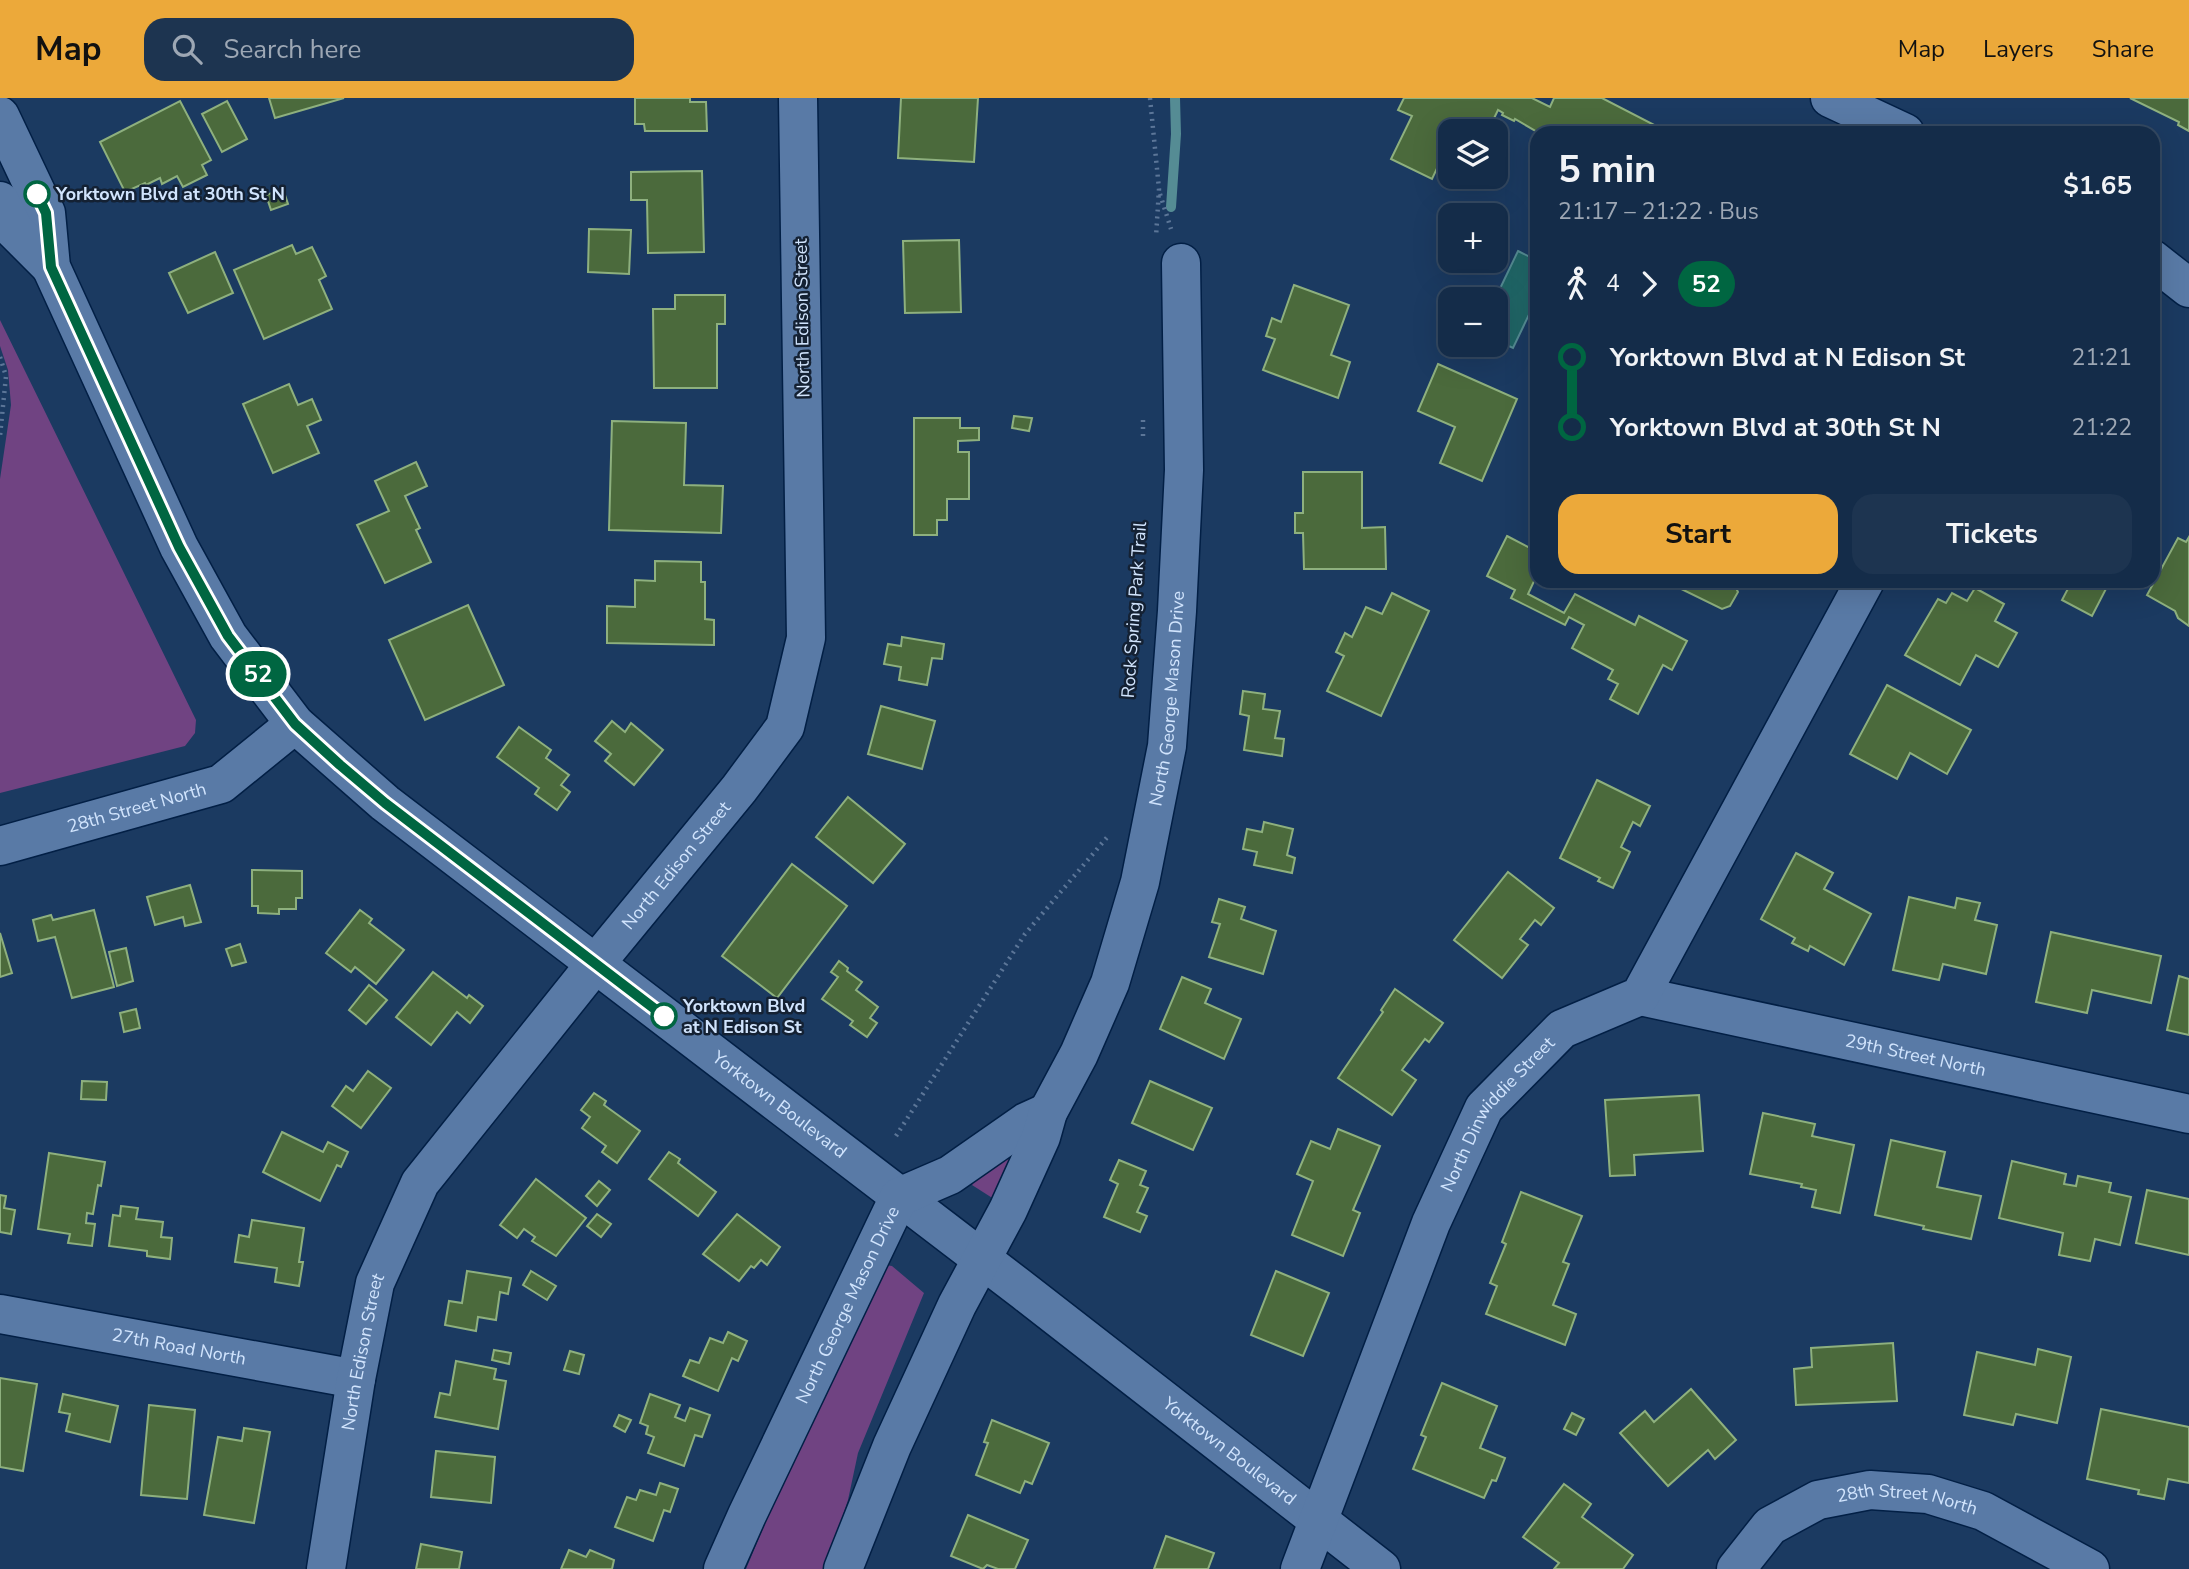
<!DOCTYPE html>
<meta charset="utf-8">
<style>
body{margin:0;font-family:"Nunito Sans",sans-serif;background:#1d3450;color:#f1f3f6;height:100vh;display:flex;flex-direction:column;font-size:26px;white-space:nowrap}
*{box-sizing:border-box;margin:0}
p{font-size:23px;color:#9da7b4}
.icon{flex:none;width:38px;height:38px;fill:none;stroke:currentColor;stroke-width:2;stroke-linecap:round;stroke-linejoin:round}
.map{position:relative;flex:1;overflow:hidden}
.sheet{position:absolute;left:1530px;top:28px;width:630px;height:462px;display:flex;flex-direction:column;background:#142c49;border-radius:21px;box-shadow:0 7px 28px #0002,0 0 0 2px #334861}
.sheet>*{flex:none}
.badge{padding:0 14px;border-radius:23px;font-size:24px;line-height:46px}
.fabs{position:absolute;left:1438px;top:21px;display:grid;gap:14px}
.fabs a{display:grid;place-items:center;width:70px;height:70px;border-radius:14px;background:#142c49;box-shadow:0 7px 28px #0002,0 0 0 2px #334861;font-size:35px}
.map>.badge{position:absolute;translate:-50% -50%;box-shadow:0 0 0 4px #fff}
.legs{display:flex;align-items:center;gap:10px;height:77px;padding:0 28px;font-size:23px}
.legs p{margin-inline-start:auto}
.overview{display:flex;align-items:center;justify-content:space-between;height:119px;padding:0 28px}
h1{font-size:38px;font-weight:700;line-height:52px}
.action{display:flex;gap:14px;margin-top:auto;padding:14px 28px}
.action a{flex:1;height:80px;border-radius:21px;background:#eca93a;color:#111;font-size:28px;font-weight:700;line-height:80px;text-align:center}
.action a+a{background:#1d3450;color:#f1f3f6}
ul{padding:0 28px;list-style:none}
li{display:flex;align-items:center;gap:24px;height:70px;font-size:26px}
li i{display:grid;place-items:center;width:10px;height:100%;margin:0 9px;background:currentColor}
li i::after{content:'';width:18px;height:18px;margin:-9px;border:5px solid;border-radius:50%;background:#142c49}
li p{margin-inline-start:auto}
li:first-child i{background:linear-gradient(#0000 50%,currentColor 0)}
li:last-child i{background:linear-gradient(currentColor 50%,#0000 0)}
header{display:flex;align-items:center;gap:42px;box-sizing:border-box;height:98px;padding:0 35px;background:#eca93a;color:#111}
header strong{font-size:33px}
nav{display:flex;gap:38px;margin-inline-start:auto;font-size:24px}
.search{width:490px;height:63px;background:#1d3450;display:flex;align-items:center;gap:18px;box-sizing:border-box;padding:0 24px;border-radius:21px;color:#9da7b4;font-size:26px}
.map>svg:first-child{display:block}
</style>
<header>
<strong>Map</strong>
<div class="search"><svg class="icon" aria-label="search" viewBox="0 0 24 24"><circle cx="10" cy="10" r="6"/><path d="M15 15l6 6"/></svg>Search here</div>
<nav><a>Map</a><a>Layers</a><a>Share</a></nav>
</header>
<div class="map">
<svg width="2189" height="1471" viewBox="0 0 2189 1471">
<rect width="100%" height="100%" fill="#1b3a61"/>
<g fill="#704382">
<polygon points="0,222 196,622 195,635 185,648 0,695 0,381 11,307 8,272 0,248"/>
<polygon points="1015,1046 997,1103 972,1087 984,1069"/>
<polygon points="877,1166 892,1168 924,1195 858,1355 848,1402 825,1471 746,1471 838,1251"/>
</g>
<polygon fill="#206667" stroke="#558c94" stroke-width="2" points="1518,153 1536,162 1536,202 1513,250 1496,242 1495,201"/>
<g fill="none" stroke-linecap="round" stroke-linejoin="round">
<polyline stroke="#558c94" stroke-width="10" points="1171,109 1176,36 1175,0"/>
</g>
<g fill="#4b6a3c" stroke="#8eb07e" stroke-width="2">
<polygon points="269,0 344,0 275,20"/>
<polygon points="635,0 690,0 690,4 706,4 707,33 645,33 644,26 635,26"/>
<polygon points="901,0 978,0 974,64 898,60"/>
<polygon points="1404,0 1532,0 1550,9 1554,0 1602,0 1664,32 1663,35 1539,35 1515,21 1514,23 1502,17 1503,15 1498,12 1488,33 1451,33 1451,72 1439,66 1432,81 1391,61 1412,18 1398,12"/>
<polygon points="2130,0 2189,0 2189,33 2178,27 2179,24"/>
<polygon points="180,3 211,62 202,67 207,77 183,89 177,78 162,86 160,80 146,87 145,85 125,94 100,44"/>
<polygon points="227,3 247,41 222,54 202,16"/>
<polygon points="702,73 704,154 648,155 647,102 631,102 631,74"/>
<polygon points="283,91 288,106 271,112 266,97"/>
<polygon points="589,131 631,132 629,176 588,174"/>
<polygon points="959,142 961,214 905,215 903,143"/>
<polygon points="292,147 296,156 312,149 326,178 319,182 332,211 264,241 234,172"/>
<polygon points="215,154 233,195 188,215 169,175"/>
<polygon points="1294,187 1349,207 1331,257 1350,264 1338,300 1263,272 1275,241 1266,238 1272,220 1281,224"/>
<polygon points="675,197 725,197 725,226 717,226 717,290 654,290 653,211 675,211"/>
<polygon points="1438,266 1517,301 1482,383 1440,365 1455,329 1418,313"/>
<polygon points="289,286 298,307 312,301 321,322 307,328 319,355 273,375 243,306"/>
<polygon points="1014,318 1032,320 1029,333 1012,330"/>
<polygon points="914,320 960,320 960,330 979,330 979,342 958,343 958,354 969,354 969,401 947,401 947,422 937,422 937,437 914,437"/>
<polygon points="612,323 686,325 684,387 723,388 721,435 609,432"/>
<polygon points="416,364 427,388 405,398 420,430 416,432 431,464 385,485 357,427 389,413 375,383"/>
<polygon points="1303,374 1362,374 1362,430 1385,429 1386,471 1304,471 1303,435 1295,435 1295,415 1303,415"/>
<polygon points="1507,438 1536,453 1536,479 1528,496 1564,515 1575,496 1635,527 1639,518 1687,543 1672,572 1663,567 1638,616 1610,601 1618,586 1608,581 1613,572 1572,550 1584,527 1569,519 1565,527 1511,500 1515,492 1487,478"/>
<polygon points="2189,439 2189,528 2178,520 2175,513 2147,497 2178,440 2186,444"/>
<polygon points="655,463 701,464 701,484 705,484 705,521 714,522 714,547 607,545 607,508 635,509 635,482 655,483"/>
<polygon points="1665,483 1727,483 1734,486 1738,494 1730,508 1722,511"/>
<polygon points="2072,483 2110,483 2092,518 2062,502"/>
<polygon points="1975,490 2004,506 1995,523 2017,535 1998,569 1976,557 1960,587 1905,557 1938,501 1946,505 1952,495 1967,503"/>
<polygon points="1392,495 1429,513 1381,618 1327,593 1344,558 1336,554 1345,535 1352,539 1366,509 1382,516"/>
<polygon points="468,507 504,587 425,622 389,542"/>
<polygon points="902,539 944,546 942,561 932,560 927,587 899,582 901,569 884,566 888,546 901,548"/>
<polygon points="1887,587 1971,632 1947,676 1910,655 1897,681 1850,656"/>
<polygon points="1243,593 1265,596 1263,611 1280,613 1275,640 1284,641 1282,658 1244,652 1249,618 1240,616"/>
<polygon points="881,608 935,623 922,671 868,656"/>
<polygon points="612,623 625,634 631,625 663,652 634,687 605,663 611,656 595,643"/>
<polygon points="519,629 551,652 546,660 569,677 561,687 570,694 557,712 535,696 539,690 497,659"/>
<polygon points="1597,682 1650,708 1640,728 1633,724 1621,749 1630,754 1613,790 1598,783 1600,780 1560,760"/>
<polygon points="848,699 905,746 873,785 816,739"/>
<polygon points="1264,724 1293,731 1287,757 1295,760 1292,775 1254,767 1257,754 1243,751 1247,731 1262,734"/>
<polygon points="1796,755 1833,775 1824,791 1871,816 1844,867 1810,848 1808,853 1792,845 1795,840 1761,821"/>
<polygon points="792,766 847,808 777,900 722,858"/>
<polygon points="252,772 302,773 302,800 296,800 296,811 279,811 279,816 258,815 258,808 252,808"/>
<polygon points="1508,774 1554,810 1541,827 1535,822 1520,841 1528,847 1502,880 1454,842"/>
<polygon points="190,787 201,824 185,828 183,819 155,827 147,799"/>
<polygon points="1909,799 1955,810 1957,800 1980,805 1975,822 1997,827 1986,876 1943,866 1939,882 1893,872"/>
<polygon points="1219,801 1245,809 1241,821 1276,833 1263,876 1209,859 1220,826 1212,824"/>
<polygon points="94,812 114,889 72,900 55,839 38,843 33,822 51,817 53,822"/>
<polygon points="360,812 372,821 369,825 404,852 376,886 355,869 351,874 326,855"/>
<polygon points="2051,834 2161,858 2151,905 2092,892 2087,915 2036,904"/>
<polygon points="0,835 12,875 0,879"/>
<polygon points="240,846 246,864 232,868 226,851"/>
<polygon points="126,850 133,883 117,888 109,854"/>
<polygon points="839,863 848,870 847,873 862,884 856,892 878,909 870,920 877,925 867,939 850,927 853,923 822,901 838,879 831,874"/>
<polygon points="433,874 467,900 469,897 483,908 470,925 457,914 431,947 396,919"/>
<polygon points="2179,878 2189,881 2189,937 2167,932"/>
<polygon points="1182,879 1211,891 1205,905 1241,921 1224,961 1160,931"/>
<polygon points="369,887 387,902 366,926 349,912"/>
<polygon points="1395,891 1443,925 1429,944 1425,941 1402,972 1416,982 1392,1017 1338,980 1383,914 1381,912"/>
<polygon points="136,911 140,930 124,934 120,915"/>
<polygon points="368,973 391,990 361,1030 332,1008 346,988 353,993"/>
<polygon points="82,983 107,984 106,1002 81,1001"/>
<polygon points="1150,983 1212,1010 1193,1052 1132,1025"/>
<polygon points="594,995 606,1003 604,1007 640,1033 617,1065 602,1054 606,1048 582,1030 590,1019 581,1012"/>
<polygon points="1699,997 1703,1053 1634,1057 1635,1077 1610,1078 1605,1002"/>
<polygon points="1763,1015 1815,1026 1812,1038 1854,1047 1840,1115 1812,1109 1816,1092 1801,1089 1802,1086 1750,1076"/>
<polygon points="1338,1031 1380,1048 1353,1112 1360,1115 1343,1158 1292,1137 1313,1083 1297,1076 1311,1043 1330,1051"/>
<polygon points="282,1034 323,1054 328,1044 348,1054 341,1069 337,1067 320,1103 263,1074"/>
<polygon points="1891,1042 1945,1054 1937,1089 1981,1098 1971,1141 1923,1131 1924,1128 1875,1117"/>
<polygon points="669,1054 680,1061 678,1065 716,1094 698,1118 649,1081"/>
<polygon points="49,1055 105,1064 101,1088 98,1087 93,1116 87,1115 86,1125 95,1126 92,1148 68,1145 70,1136 38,1131"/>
<polygon points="1119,1062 1146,1073 1140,1087 1148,1090 1137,1114 1147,1118 1140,1134 1104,1119 1118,1086 1110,1082"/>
<polygon points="2012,1063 2066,1076 2064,1086 2076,1088 2078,1078 2111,1085 2109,1094 2131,1099 2120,1147 2095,1141 2090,1163 2059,1157 2063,1135 1999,1120"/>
<polygon points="536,1081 586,1120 556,1158 532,1143 535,1139 524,1131 517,1140 500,1127"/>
<polygon points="599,1083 610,1092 597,1108 586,1098"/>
<polygon points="2147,1092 2189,1101 2189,1157 2136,1145"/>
<polygon points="1521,1094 1582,1118 1563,1164 1569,1166 1553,1207 1576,1216 1565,1247 1486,1216 1497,1188 1490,1185 1506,1146 1502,1144"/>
<polygon points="0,1097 6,1098 4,1110 15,1112 11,1136 0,1134"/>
<polygon points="121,1108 138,1110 136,1121 163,1124 161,1139 172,1140 170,1161 147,1158 147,1153 109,1148 113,1117 120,1118"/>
<polygon points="597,1116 611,1126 601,1139 587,1128"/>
<polygon points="737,1116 780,1149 767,1167 761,1162 754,1170 751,1168 739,1183 703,1156"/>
<polygon points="252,1122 304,1130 299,1164 303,1164 299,1188 275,1184 277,1170 235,1164 239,1137 249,1139"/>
<polygon points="467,1173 511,1180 508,1196 500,1194 496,1222 478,1219 476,1233 445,1227 449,1203 462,1205"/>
<polygon points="531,1173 556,1188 547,1202 523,1187"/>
<polygon points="1276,1173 1329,1195 1303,1258 1251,1237"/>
<polygon points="728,1234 747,1243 738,1263 732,1260 718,1293 683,1278 690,1262 699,1265 710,1240 723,1245"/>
<polygon points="1893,1245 1897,1303 1796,1307 1794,1271 1812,1269 1811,1250"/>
<polygon points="2038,1251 2071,1259 2057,1325 2016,1316 2013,1327 1964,1317 1977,1254 2035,1267"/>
<polygon points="494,1252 511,1255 509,1266 492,1262"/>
<polygon points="570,1253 584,1257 579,1276 564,1272"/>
<polygon points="456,1263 496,1271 494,1281 506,1283 498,1331 435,1319 440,1295 450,1297"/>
<polygon points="0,1280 37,1286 23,1373 0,1369"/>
<polygon points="1442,1285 1497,1308 1480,1350 1505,1360 1496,1383 1492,1382 1484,1400 1413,1371 1426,1339 1421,1337"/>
<polygon points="1691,1291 1736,1342 1715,1361 1708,1352 1668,1388 1620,1335 1645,1313 1654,1324"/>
<polygon points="63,1296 118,1308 110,1344 66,1333 70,1316 59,1314"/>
<polygon points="650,1296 680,1307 675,1319 685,1323 690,1310 710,1317 702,1339 695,1337 684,1368 648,1355 654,1339 646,1336 648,1328 640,1325"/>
<polygon points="149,1307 195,1312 187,1401 141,1397"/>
<polygon points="2101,1311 2189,1329 2189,1385 2168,1381 2164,1401 2138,1396 2139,1392 2087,1381"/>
<polygon points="1572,1315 1584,1321 1576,1337 1564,1331"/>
<polygon points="619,1317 631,1322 625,1334 614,1328"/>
<polygon points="992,1322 1049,1345 1032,1386 1025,1383 1020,1395 976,1377 988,1345 984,1344"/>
<polygon points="244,1330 270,1334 254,1425 204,1417 218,1339 242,1343"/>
<polygon points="436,1353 495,1359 491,1405 431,1399"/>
<polygon points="660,1385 678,1391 670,1414 664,1412 653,1443 615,1429 627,1399 636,1402 640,1392 656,1397"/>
<polygon points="1564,1386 1591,1406 1582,1419 1633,1457 1623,1471 1554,1471 1559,1465 1523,1439"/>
<polygon points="968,1417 1028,1442 1015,1471 998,1471 987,1467 983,1471 951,1458"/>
<polygon points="1166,1438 1214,1455 1208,1471 1154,1471"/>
<polygon points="421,1446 462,1454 459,1471 416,1471"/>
<polygon points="569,1452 586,1459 590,1452 614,1462 612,1471 561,1471"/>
</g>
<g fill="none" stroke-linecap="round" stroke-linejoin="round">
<g stroke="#021f45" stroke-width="41">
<g id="minor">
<polyline points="1830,0 1905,35"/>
<path id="s1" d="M0,18L46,115L51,169L179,449L228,538L295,626L385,705L1025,1194L1381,1471"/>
<polyline points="0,103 15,133 51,169"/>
<polyline points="2152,161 2189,190"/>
<path id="s2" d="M0,748L221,686L295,626"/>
<path id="s3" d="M1640,898L2189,1016"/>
<path id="s4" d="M0,1216L356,1281"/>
<path id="s5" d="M326,1471L356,1281L375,1185L420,1085L596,865L739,691L785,629L806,540L798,0"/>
<path id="s6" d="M723,1471L747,1417L899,1099L950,1077L1026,1024L1048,1014"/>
<path id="s7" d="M843,1471L892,1348L957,1207L1008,1112L1041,1039L1048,1014L1079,956L1110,885L1140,784L1167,648L1177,513L1184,372L1181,165"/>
<path id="s8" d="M1300,1471L1431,1125L1484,1010L1562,931L1640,898L1865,483"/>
<path id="s9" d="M1736,1471L1770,1428L1818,1402L1870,1392L1928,1396L1983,1413L2090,1471"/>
</g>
</g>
<g stroke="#5c7698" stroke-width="4.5" stroke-dasharray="2 5" stroke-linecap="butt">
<polyline points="1150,0 1159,91 1156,139"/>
<polyline points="1160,96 1171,131"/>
<polyline points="0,259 6,278 0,338"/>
<polyline points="1143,322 1143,341"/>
<polyline points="896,1038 1025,836 1109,737"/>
</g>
<use href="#minor" stroke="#597aa6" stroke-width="38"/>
</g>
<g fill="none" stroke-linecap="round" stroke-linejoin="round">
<g stroke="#fff" stroke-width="16">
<polyline id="line-1" points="37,96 46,115 51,169 179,449 228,538 295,626 340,667 385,705 664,918"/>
</g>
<use href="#line-1" stroke="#006641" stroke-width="10"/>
</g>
<g fill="#fff" stroke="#006641" stroke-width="3.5">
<circle cx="37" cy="96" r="12"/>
<circle cx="664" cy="918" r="12"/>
</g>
<g text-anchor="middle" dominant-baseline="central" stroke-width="5" stroke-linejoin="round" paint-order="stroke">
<g font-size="18" font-weight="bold" fill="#d1e4fd" stroke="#142133" text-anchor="start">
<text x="56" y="96">Yorktown Blvd at 30th St N</text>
<text x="683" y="908">Yorktown Blvd<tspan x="683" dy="21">at N Edison St</tspan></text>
</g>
<g font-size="18" fill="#d1e4fd" stroke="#142133">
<text transform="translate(802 220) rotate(-91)">North Edison Street</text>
<text transform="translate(1134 512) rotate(-86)">Rock Spring Park Trail</text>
<text stroke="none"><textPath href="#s7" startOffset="936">North George Mason Drive</textPath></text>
<text stroke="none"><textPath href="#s2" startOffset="142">28th Street North</textPath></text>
<text stroke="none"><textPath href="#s5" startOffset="808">North Edison Street</textPath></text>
<text stroke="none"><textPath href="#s3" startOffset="282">29th Street North</textPath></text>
<text stroke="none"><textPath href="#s1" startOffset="1298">Yorktown Boulevard</textPath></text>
<text stroke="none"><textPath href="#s8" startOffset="499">North Dinwiddie Street</textPath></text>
<text stroke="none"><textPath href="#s6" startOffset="292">North George Mason Drive</textPath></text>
<text stroke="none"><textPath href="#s4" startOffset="182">27th Road North</textPath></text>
<text stroke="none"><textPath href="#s5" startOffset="220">North Edison Street</textPath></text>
<text stroke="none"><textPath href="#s1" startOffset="1866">Yorktown Boulevard</textPath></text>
<text stroke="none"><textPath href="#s9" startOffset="200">28th Street North</textPath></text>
</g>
</g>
</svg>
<div class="fabs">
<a><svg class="icon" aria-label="layers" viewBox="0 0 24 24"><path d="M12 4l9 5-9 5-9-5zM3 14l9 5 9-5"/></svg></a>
<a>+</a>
<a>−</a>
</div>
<b class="badge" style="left:258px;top:576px;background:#006641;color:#fff">52</b>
<section class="sheet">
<div class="overview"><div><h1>5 min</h1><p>21:17 – 21:22 · Bus</p></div><b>$1.65</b></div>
<div class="legs"><svg class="icon" aria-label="walk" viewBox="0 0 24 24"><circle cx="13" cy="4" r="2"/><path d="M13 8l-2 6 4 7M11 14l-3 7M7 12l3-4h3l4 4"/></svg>4<svg class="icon" aria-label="forward" viewBox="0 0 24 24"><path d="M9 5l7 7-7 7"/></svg><b class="badge" style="background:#006641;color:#fff">52</b></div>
<ul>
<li><i style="color:#006641"></i><b>Yorktown Blvd at N Edison St</b><p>21:21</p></li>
<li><i style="color:#006641"></i><b>Yorktown Blvd at 30th St N</b><p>21:22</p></li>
</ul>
<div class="action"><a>Start</a><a>Tickets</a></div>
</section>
</div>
